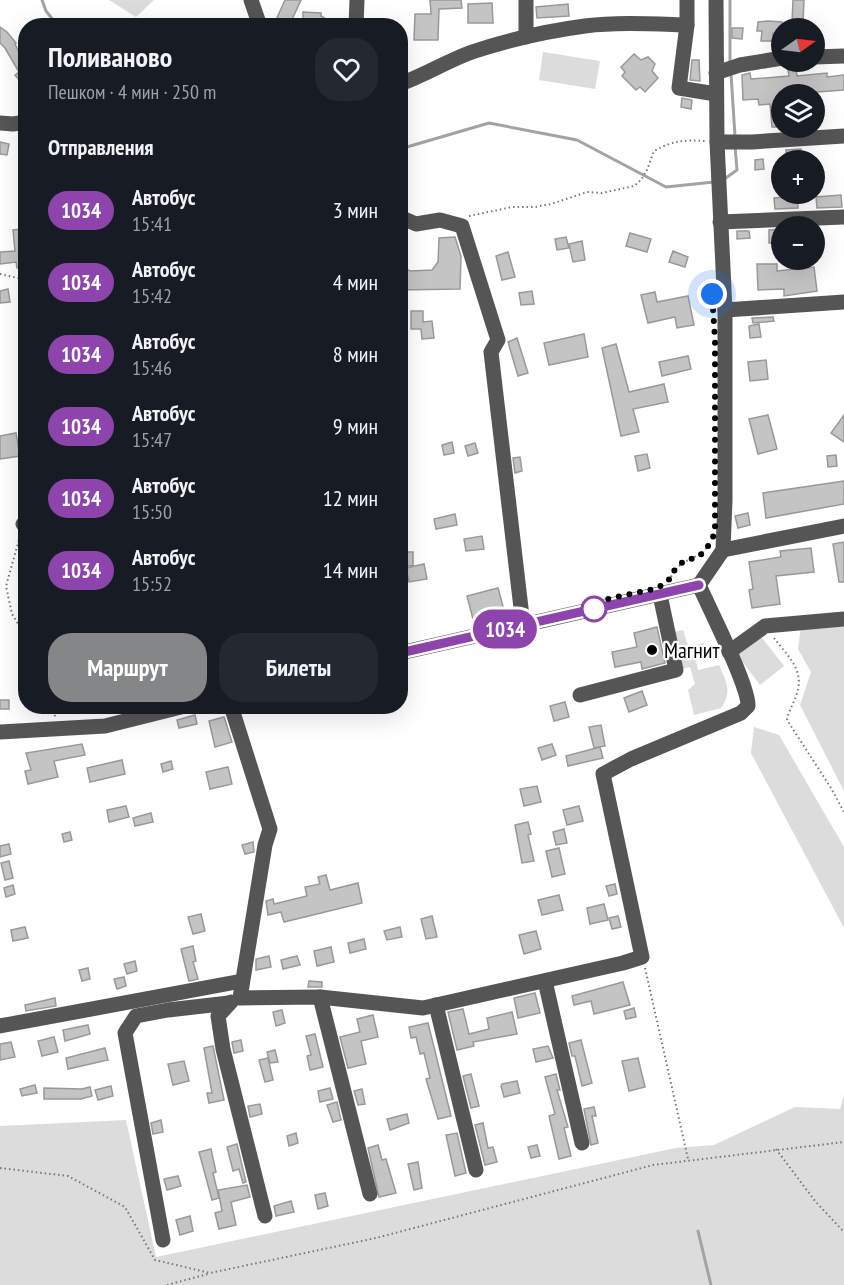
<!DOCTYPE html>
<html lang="ru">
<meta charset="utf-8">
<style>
body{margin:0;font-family:"PT Sans Narrow",sans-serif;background:#242831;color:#f1f3f6;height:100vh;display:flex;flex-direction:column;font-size:22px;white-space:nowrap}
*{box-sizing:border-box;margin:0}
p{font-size:20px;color:#9ea1a6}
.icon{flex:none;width:33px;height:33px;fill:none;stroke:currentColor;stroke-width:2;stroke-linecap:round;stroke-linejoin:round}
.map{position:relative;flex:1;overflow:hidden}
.panel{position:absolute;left:18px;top:18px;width:390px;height:696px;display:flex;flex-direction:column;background:#171b24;border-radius:24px;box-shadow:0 6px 24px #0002}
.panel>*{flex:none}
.badge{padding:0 12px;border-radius:20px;font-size:21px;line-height:39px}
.needle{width:39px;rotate:76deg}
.tools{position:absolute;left:771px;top:18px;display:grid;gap:12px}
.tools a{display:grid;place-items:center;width:54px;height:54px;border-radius:50%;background:#171b24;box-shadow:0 6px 24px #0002;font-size:30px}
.you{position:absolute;width:30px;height:30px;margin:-15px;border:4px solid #fff;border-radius:50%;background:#1a73e8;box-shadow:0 0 0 9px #1a73e833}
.map>.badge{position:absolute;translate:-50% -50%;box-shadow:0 0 0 3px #fff}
h2{padding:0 30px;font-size:22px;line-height:54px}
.round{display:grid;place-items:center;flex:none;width:63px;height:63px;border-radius:24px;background:#242831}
.overview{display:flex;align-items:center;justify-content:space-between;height:102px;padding:0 30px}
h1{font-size:28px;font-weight:700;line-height:45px}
.action{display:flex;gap:12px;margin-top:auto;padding:12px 30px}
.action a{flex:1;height:69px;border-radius:24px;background:#858687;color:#fff;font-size:24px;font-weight:700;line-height:69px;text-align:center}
.action a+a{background:#242831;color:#f1f3f6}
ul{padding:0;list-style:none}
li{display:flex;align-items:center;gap:18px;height:72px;padding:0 30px}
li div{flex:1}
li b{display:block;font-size:22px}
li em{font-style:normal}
li .badge{min-width:66px;font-weight:700;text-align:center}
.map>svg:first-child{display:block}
</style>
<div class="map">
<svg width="844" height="1285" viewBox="0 0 844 1285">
<rect width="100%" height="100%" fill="#fff"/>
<g fill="#dcdcdc">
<polygon points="109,0 154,0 136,17"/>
<polygon points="543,52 600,61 595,89 539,80"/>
<polygon points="844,620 844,791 800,705 811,672 798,649 801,627"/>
<path d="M683,630L688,646L704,643L707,657L696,660L698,670L719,665C726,682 733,691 721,708L694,715L688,690L695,684L690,667L682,669L671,633Z"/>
<polygon points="759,634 784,666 760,685 735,652"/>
<polygon points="754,727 779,735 844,847 844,928 751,753"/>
<polygon points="844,1095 844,1285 0,1285 0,1126 126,1120 156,1257 676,1148 714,1145 795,1107 840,1109"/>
</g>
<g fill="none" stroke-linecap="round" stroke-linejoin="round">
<g stroke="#a3a3a3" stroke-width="3">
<polyline points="42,0 46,11 58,26"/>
<polyline points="730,0 730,64"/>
<polyline points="731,74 735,136"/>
<polyline points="400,149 489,123 577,140 666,187 714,182"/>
<polyline points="723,180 737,170 735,146"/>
<polyline points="698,1231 711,1285"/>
</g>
</g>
<g fill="#c4c4c4" stroke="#999" stroke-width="1.5">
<polygon points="285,0 301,0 289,26 284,26 276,20"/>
<polygon points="430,0 461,0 462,8 439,9 438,40 414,40 415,14 431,14"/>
<polygon points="793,0 804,0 803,22 792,22"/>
<polygon points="492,3 493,23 468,23 468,4"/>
<polygon points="568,4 569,16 537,18 536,7"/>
<polygon points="303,12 321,13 321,16 338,26 303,26"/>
<polygon points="768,21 782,22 782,33 773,33 773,41 761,41 762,31 757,31 758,22"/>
<polygon points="0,27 7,32 16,43 15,44 22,58 24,57 26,88 15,75 19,72 5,48 0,43"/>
<polygon points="732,28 743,28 742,39 732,38"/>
<polygon points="634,54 641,60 648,57 655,64 652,71 658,78 645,92 640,87 636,90 622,76 625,72 621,67"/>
<polygon points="692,60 699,60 700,81 690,80"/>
<polygon points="796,69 797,76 827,73 827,77 844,75 844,90 804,93 804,90 785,92 785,94 782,94 782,103 780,104 781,127 772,127 770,104 759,105 758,99 743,100 742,75 750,73 751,79 789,76 788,70"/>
<polygon points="682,98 692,100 691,109 681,107"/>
<polygon points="0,142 9,144 7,155 0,154"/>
<polygon points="801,149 801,156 786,157 786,150"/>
<polygon points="763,159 764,169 755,170 755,160"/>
<polygon points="841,195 842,207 817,208 816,197"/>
<polygon points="797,196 798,208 775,209 774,198"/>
<polygon points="21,229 26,254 26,267 17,268 16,262 0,264 0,252 15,251 13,230"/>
<polygon points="782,229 782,243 769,243 769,230"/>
<polygon points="737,231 749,231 750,238 737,239"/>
<polygon points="630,233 651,239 647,252 626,246"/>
<polygon points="455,237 461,256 460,289 400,290 400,264 410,271 432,270 438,262 439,238"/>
<polygon points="566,237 569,248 557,250 555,239"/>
<polygon points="582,241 585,260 573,262 569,244"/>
<polygon points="673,251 688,257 685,267 669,262"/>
<polygon points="508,252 515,277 502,280 496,256"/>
<polygon points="757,264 777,264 777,271 814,267 817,291 784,296 784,289 758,290"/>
<polygon points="8,289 10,302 0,303 0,291"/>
<polygon points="532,291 534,304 521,305 519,293"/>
<polygon points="655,292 657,302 688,296 694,325 677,328 675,317 648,323 641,295"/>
<polygon points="411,311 423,311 423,322 432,321 434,338 422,339 421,329 411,329"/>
<polygon points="773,317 774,321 753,323 752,318"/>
<polygon points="759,324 761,337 750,338 749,326"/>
<polygon points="584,334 588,357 549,365 544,343"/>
<polygon points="517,338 528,373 518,376 508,342"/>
<polygon points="616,344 629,392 664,384 668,402 633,409 639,432 621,436 602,348"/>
<polygon points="688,356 691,369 662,376 659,362"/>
<polygon points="766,360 768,379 750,381 748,362"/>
<polygon points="768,415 777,449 758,454 749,419"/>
<polygon points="844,415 844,442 831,433"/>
<polygon points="16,433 20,456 0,459 0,436"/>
<polygon points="452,442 454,453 444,455 442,445"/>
<polygon points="475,443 478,453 468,456 465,446"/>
<polygon points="647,454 650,468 638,471 635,456"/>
<polygon points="836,455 837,466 828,467 827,456"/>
<polygon points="520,457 522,471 515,473 513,458"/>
<polygon points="844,481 844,504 766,518 763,493"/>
<polygon points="748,513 750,525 738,528 735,516"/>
<polygon points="455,514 457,525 436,529 434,519"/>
<polygon points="482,536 484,549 466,551 464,539"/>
<polygon points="844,542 844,582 839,582 833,544"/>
<polygon points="811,548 814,572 776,576 780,604 752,608 749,590 753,589 749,562 781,557 780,551"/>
<polygon points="400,552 413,552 413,566 400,565"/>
<polygon points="424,564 427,579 409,582 406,568"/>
<polygon points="498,588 504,610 473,619 467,596"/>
<polygon points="657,627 665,663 642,669 641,662 615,667 612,652 637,647 634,633"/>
<polygon points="642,691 647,705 629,712 624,698"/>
<rect x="0" y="700" width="9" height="9"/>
<polygon points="565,702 569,717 554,721 550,706"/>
<polygon points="195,715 197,724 179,728 177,720"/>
<polygon points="224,717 232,742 215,747 209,721"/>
<polygon points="601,725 605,746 594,748 589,727"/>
<polygon points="82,744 85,755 54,761 58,777 28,784 25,771 31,770 26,753"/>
<polygon points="552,744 556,755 542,760 538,748"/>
<polygon points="600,747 603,758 568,766 566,756"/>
<polygon points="122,760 125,774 90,782 87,768"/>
<polygon points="171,761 173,769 163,772 161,764"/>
<polygon points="228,767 232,784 210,789 206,772"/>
<polygon points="537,786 541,802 524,806 520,789"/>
<polygon points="126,806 129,817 109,822 107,810"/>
<polygon points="579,806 583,821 567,825 563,810"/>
<polygon points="151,813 153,822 135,826 133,818"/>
<polygon points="528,822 531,834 528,835 534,861 522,863 515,825"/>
<polygon points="564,829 567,843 556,845 553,832"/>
<polygon points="70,832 72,840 64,842 62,834"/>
<polygon points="253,842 254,852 245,854 242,845"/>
<polygon points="9,844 11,854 0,857 0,846"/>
<polygon points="559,848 565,874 552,877 546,851"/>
<polygon points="9,861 13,878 5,880 1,863"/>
<polygon points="326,875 330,890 358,883 362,903 284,922 281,912 268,915 266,901 273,899 274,904 307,896 305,887 320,884 318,877"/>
<polygon points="615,884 617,894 609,896 606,886"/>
<polygon points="13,885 15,894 6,897 4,888"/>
<polygon points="559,895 563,910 542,915 538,900"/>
<polygon points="604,904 608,920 590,924 587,908"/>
<polygon points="201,914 205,931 193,934 188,917"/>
<polygon points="432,916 437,937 426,939 421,919"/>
<polygon points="618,916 621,927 612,929 609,918"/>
<polygon points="25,927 28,938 13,941 11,930"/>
<polygon points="400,927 402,937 387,940 384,931"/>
<polygon points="536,931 541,949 524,954 519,935"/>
<polygon points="364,939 366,949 350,953 348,943"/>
<polygon points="193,946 196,961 193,962 198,979 189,981 181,949"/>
<polygon points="331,947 334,962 317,966 314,951"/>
<polygon points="269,956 271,967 256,970 256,959"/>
<polygon points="297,956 300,965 283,969 281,960"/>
<polygon points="135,961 137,971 127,974 124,964"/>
<polygon points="88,968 90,979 82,981 79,970"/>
<polygon points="124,977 126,986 117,989 114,979"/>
<polygon points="309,981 322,982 322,987 308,987"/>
<polygon points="623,982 630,1005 594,1014 591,1001 574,1005 572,996"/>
<polygon points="535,993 540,1013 518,1018 514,998"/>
<polygon points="55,998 56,1006 26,1011 25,1005"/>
<polygon points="634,1008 636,1017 626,1019 624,1011"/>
<polygon points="463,1009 469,1034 489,1029 487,1018 512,1012 517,1034 473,1042 474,1046 457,1050 448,1012"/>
<polygon points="282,1010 285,1023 276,1026 273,1012"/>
<polygon points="373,1015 378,1037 361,1041 366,1064 348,1068 340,1037 360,1032 357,1019"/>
<polygon points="428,1023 451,1116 438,1119 426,1079 430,1078 424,1053 420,1054 416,1037 411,1038 409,1027"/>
<polygon points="88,1025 90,1034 65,1041 63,1030"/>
<polygon points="315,1034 323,1067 310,1070 307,1056 311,1055 306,1036"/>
<polygon points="54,1037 58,1052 42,1056 38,1041"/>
<polygon points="241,1040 243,1051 234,1053 232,1042"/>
<polygon points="581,1040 592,1083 582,1086 575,1056 572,1056 569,1043"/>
<polygon points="11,1042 15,1057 0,1060 0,1044"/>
<polygon points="213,1046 224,1100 209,1103 207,1093 212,1093 204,1048"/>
<polygon points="548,1046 553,1058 536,1062 533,1049"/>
<polygon points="105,1048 108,1060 68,1069 66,1058"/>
<polygon points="275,1050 278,1062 270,1063 267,1052"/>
<polygon points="268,1058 273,1080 265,1082 259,1060"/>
<polygon points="638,1058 645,1087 629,1091 622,1061"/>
<polygon points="184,1061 189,1081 173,1085 168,1064"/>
<polygon points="471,1074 479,1106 471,1108 463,1076"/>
<polygon points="556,1074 560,1090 557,1090 568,1127 564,1128 571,1156 559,1159 549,1116 555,1114 545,1077"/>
<polygon points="517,1081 520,1093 504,1097 501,1086 502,1084"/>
<polygon points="35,1085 37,1093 22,1096 20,1089"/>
<polygon points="111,1086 113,1096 98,1100 95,1090"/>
<polygon points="90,1087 92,1096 81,1099 44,1099 44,1088 82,1089"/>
<polygon points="330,1088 333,1099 320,1102 318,1091"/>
<polygon points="362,1089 365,1104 358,1105 354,1091"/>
<polygon points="337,1102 341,1120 333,1122 327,1105"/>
<polygon points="260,1104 262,1114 250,1117 248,1106"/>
<polygon points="594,1107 596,1116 592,1116 598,1143 591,1145 584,1109"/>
<polygon points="407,1114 409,1123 390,1130 387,1119"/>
<polygon points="161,1120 163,1132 153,1134 151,1123"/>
<polygon points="483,1123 488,1148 493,1147 497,1162 485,1165 475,1125"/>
<polygon points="296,1133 298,1143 289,1146 287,1136"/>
<polygon points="457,1133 466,1173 455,1176 446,1135"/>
<polygon points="237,1144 246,1182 243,1183 239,1169 233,1171 227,1147"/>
<polygon points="378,1145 382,1160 386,1159 396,1193 379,1197 368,1148"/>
<polygon points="537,1145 540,1156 531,1158 528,1147"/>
<polygon points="211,1149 216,1172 213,1173 219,1198 212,1200 199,1152"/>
<polygon points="418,1162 422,1188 414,1190 408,1164"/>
<polygon points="178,1176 181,1186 167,1190 164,1179"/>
<polygon points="247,1185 250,1197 231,1202 236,1225 219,1229 215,1213 222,1211 218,1190"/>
<polygon points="325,1193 328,1206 318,1209 315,1195"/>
<polygon points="291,1201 294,1212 276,1216 274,1206"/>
<polygon points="190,1216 193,1231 180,1235 176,1220"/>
</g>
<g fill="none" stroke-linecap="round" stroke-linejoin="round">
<g stroke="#777" stroke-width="2" stroke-dasharray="1.5 3" stroke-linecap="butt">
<path d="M469,216L512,207H535L551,204L587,192L602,193L634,186L641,180L647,170L654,151C674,140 684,140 705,141"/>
<polyline points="0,274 26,280"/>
<polyline points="20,536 6,586 12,614 26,637"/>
<path d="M671,577C681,556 699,562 710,543"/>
<path d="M774,638C785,653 803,668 798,689C796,700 789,709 787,720L831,788L844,812"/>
<polyline points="54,706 55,717"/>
<polyline points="645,968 688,1159"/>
<polyline points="776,1149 815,1201 844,1232"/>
<polyline points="0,1168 68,1176 125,1207 155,1260 210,1273 376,1238 653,1165 844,1142"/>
<polyline points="167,1285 208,1274"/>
</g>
<g stroke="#555" stroke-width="15">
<polyline points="251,0 260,26"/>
<polyline points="687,0 687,25 679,88 716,94"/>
<polyline points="356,26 357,0"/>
<polyline points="526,37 526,0"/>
<polyline points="814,57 844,56"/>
<polyline points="716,73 740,65 782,58"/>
<path d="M400,84C425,75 447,61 472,52C508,40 547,31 585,26C618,22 653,24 687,25"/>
<polyline points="0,123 13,124 26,122"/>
<polyline points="717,142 752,142 844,136"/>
<polyline points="400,217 416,224 440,220 462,226 498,340 491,352 523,625"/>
<polyline points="720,222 844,217"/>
<polyline points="725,310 844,302"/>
<polyline points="23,524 26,523"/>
<polyline points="723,550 844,526"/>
<polyline points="729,652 765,626 844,619"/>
<polyline points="400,653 699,585 723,550 725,500 725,310 717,142 716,0"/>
<polyline points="580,695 676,670 660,595"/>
<path d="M231,706L270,829L265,845L240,998L320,997L423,1008L623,963L642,957L603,774L631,759L741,713L748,706C749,686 709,608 699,585"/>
<polyline points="0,732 105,726 185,706"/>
<polyline points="545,981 582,1143"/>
<polyline points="320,997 370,1194"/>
<polyline points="231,1002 218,1016 223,1049 265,1216"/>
<polyline points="436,1005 476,1170"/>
<polyline points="0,1026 242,981"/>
<polyline points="163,1240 125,1033 136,1016 168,1010 229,1003"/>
</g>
</g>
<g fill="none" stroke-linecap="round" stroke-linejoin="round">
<g stroke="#fff" stroke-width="14">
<polyline id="line" points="400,653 699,585"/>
</g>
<use href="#line" stroke="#8e44ad" stroke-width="9"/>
<polyline stroke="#000" stroke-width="6" stroke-dasharray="0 10.8" points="594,609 594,602 658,588 671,578 675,569 684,561 698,557 706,550 715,533 715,339 712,294"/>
</g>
<circle fill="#fff" stroke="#8e44ad" stroke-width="3" cx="594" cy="609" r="12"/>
<circle fill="#000" stroke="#fff" stroke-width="2" cx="652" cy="650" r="6"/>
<g text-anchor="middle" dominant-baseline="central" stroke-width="4.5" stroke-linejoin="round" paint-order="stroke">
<g font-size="22" fill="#000" stroke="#fff" text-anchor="start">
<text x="664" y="650">Магнит</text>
</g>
</g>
</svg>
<div class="tools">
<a><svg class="needle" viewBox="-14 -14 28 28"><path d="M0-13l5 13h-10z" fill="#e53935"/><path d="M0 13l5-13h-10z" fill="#9ea1a6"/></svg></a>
<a><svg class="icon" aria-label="layers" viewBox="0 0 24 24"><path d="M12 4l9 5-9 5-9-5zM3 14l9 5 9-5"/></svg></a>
<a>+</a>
<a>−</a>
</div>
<div class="you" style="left:712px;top:294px"></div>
<b class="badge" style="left:505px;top:629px;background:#8e44ad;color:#fff">1034</b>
<section class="panel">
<div class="overview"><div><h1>Поливаново</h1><p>Пешком · 4 мин · 250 m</p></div><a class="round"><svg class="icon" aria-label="heart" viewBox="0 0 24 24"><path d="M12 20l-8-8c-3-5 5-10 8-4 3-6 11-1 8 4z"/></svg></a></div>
<h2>Отправления</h2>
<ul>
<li><span class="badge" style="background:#8e44ad;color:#fff">1034</span><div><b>Автобус</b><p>15:41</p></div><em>3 мин</em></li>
<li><span class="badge" style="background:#8e44ad;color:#fff">1034</span><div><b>Автобус</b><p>15:42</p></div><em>4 мин</em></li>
<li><span class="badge" style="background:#8e44ad;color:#fff">1034</span><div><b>Автобус</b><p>15:46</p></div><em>8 мин</em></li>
<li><span class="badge" style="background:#8e44ad;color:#fff">1034</span><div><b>Автобус</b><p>15:47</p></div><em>9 мин</em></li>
<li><span class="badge" style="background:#8e44ad;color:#fff">1034</span><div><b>Автобус</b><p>15:50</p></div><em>12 мин</em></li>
<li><span class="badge" style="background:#8e44ad;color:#fff">1034</span><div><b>Автобус</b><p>15:52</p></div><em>14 мин</em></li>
</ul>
<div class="action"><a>Маршрут</a><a>Билеты</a></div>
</section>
</div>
